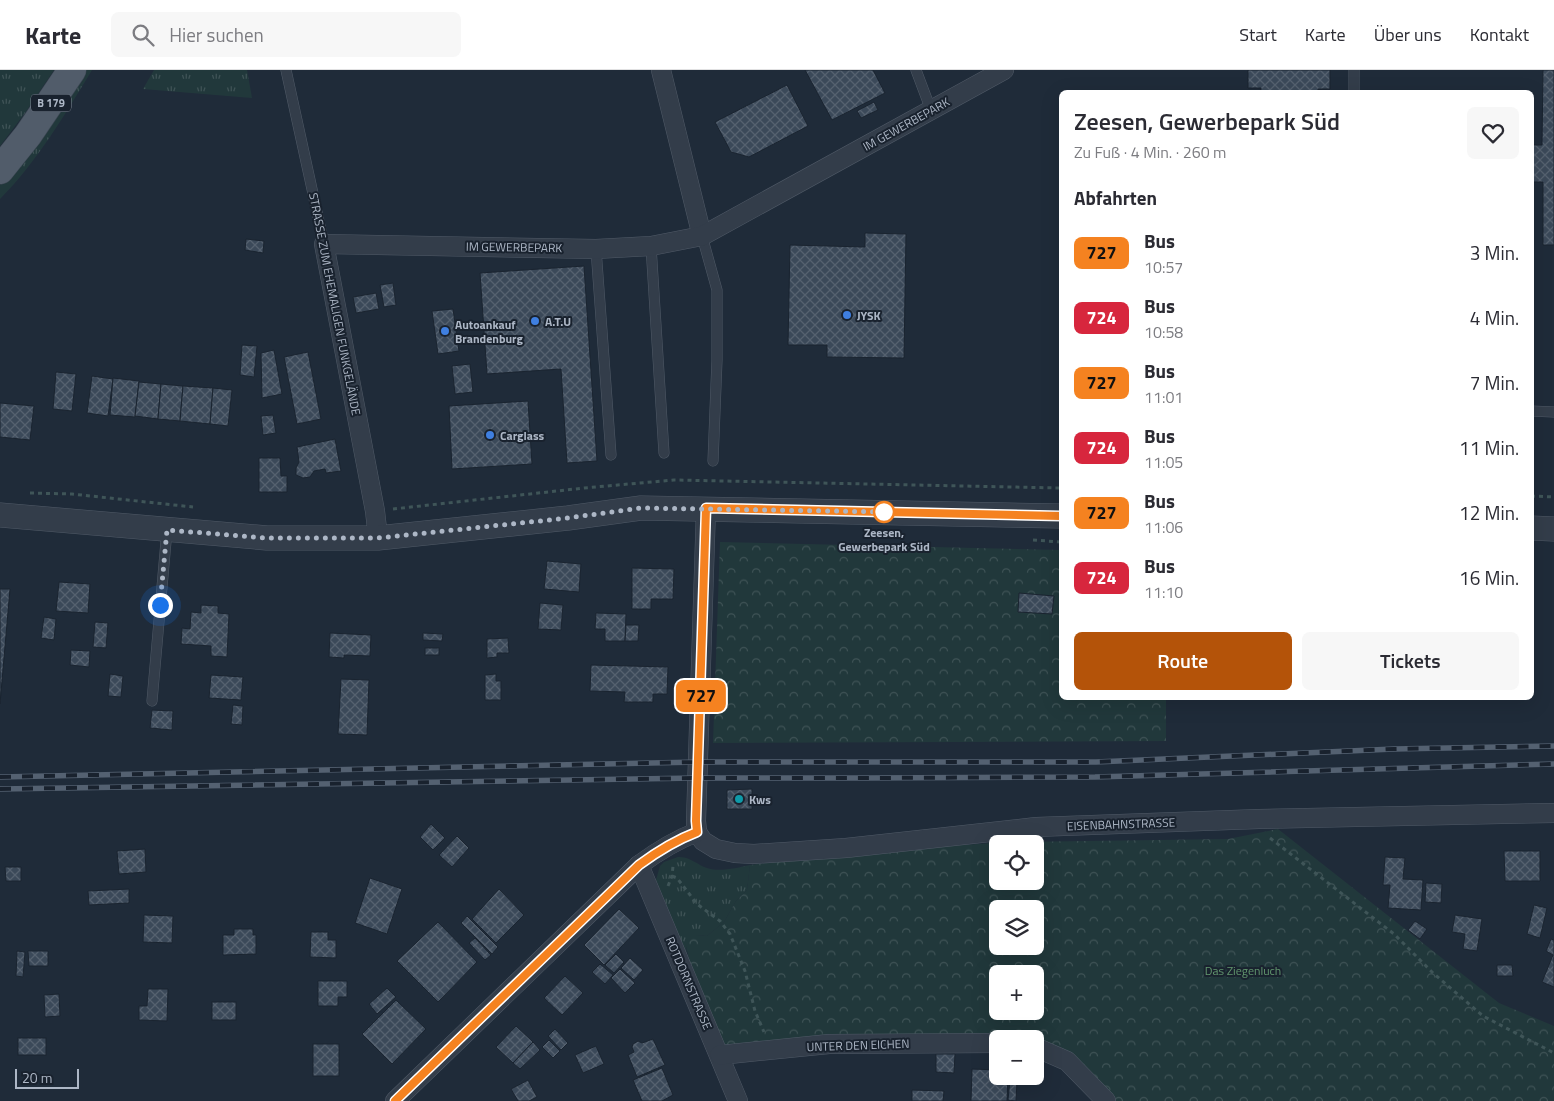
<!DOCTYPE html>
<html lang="de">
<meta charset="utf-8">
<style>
body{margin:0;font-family:"Titillium Web",sans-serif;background:#f7f7f7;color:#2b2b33;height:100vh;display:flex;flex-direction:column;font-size:19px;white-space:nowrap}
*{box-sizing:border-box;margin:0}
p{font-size:16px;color:#7c7c81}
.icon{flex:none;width:28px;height:28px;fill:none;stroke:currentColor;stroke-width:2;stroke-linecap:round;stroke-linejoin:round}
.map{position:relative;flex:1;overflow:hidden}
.details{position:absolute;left:1059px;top:20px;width:475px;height:610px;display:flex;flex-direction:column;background:#fff;border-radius:8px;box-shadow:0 5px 20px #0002}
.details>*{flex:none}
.badge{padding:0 10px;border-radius:8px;font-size:18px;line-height:32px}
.fabs{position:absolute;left:989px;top:765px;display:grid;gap:10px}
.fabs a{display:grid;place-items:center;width:55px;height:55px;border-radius:8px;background:#fff;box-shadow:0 5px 20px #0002;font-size:25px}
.scale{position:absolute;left:15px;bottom:12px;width:64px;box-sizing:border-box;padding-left:5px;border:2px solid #adb7c6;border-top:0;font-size:14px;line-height:18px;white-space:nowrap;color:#adb7c6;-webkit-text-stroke:4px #19222e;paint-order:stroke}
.you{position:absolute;width:25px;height:25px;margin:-12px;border:4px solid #fff;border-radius:50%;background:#1a73e8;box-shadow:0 0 0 8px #1a73e833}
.map>.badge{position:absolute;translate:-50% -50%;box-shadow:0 0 0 2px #fff}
h2{padding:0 15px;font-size:19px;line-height:45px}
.round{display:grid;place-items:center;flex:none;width:52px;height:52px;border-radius:8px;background:#f7f7f7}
.overview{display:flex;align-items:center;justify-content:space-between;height:85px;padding:0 15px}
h1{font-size:24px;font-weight:600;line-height:38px}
.button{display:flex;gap:10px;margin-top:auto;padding:10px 15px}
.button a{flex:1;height:58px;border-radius:8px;background:#b45309;color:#fff;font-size:20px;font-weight:600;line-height:58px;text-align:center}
.button a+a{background:#f7f7f7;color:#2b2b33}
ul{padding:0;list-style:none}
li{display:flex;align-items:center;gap:15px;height:65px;padding:0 15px}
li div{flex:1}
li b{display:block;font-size:19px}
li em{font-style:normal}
li .badge{min-width:55px;font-weight:700;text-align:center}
header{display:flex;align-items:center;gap:30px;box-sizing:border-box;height:70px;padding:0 25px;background:#fff;border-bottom:1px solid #e1e1e2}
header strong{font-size:24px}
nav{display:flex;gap:28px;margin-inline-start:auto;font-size:18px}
.search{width:350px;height:45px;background:#f7f7f7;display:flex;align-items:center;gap:12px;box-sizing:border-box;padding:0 18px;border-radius:8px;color:#7c7c81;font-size:19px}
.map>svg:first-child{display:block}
</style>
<header>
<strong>Karte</strong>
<div class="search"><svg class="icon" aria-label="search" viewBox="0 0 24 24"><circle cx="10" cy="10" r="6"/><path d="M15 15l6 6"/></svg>Hier suchen</div>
<nav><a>Start</a><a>Karte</a><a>Über uns</a><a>Kontakt</a></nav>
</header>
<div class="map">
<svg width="1554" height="1031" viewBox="0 0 1554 1031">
<defs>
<pattern id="grass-tufts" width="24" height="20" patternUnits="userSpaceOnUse" patternTransform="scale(1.25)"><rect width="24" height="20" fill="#21383b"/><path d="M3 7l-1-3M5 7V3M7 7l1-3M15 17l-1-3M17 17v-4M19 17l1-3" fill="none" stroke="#3f5356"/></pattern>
<pattern id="forest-crowns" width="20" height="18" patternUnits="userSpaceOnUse" patternTransform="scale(1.25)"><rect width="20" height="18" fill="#21383b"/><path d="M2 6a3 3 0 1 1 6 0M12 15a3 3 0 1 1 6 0" fill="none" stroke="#3f5356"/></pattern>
<pattern id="building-cross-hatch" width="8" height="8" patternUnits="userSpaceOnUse" patternTransform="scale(1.25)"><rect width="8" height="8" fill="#3b4959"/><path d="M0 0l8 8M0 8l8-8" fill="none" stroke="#55616f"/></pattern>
</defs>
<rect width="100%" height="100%" fill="#1f2b39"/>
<g fill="url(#grass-tufts)">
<polygon points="0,0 54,0 25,43 0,76"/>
<path d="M84,0H92C66,43 36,93 0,129V115Z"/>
<polygon points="154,0 247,0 252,28 143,19"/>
<path d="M678,787C689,787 694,792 704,797C718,803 736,798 750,795L747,820L736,831L724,852L707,866L697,865L686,876L687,885L656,810L660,796L664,792Z"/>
</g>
<g fill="url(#forest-crowns)" fill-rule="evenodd">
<polygon points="720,472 1061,480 1061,628 1166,628 1166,671 713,673"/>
<path d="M1278,759L1499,933L1554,956V1031H1106L1035,969H998L720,985L683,898L690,893L686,876L689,868L697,865L707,866L724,852L736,831L747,820L750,795L841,783L1009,772L1228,769ZM998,774H1035V811H998ZM998,839H1035V876H998ZM998,904H1035V941H998Z"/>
</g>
<g fill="url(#building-cross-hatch)" stroke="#1a2430">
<polygon points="805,0 873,0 885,23 832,50"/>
<polygon points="1248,0 1330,0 1330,19 1318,19 1318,22 1261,22 1261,18 1248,18"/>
<polygon points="1543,0 1554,0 1554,175 1543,175 1543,112 1531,112 1531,75 1542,75"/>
<polygon points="787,15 808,56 749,87 731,82 715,52"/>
<polygon points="874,32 878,40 861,48 857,41"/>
<polygon points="865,163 906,164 904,288 827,287 827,275 788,275 790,175 865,177"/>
<polygon points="246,169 264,171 263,183 245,180"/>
<polygon points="584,196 597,391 567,393 561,299 487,304 480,203"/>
<polygon points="393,213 396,235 384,237 380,215"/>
<polygon points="376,223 379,239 356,243 353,227"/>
<polygon points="453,239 459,281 438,284 432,241"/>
<polygon points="242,275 257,276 254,307 240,305"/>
<polygon points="274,280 282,324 262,328 261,283"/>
<polygon points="308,282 321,349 297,354 284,287"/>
<polygon points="470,294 473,322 455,324 452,296"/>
<polygon points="56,302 76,304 72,341 53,339"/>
<polygon points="92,306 113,309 108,346 87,343"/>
<polygon points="113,308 139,311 135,347 110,345"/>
<polygon points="139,312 161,314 158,349 135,346"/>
<polygon points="161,314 183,316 180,351 158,349"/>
<polygon points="183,316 213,318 210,354 180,351"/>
<polygon points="213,318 232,320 228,356 210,354"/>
<polygon points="528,331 532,394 452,399 449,336"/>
<polygon points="0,333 34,336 30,370 0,367"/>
<polygon points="273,345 276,363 263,365 261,346"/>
<polygon points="335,369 341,401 326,403 325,399 314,401 310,407 303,408 296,405 296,398 299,392 297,377"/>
<polygon points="259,388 280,388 281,406 287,406 287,422 259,422"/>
<polygon points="547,491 581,494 579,522 544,519"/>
<polygon points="632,498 674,499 673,529 651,529 651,539 632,539"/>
<polygon points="59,512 90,514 88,543 56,541"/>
<polygon points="0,519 10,519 0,634"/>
<polygon points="1019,523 1054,526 1052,544 1018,542"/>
<polygon points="540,533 563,535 561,560 538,559"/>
<polygon points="201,535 218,536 218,543 229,544 227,587 211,586 211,576 181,574 182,558 190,559 191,542 201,543"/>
<polygon points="596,543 626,544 625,571 605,571 605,559 595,559"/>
<polygon points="44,547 56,549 54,570 41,568"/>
<polygon points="95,552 108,553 106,578 93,577"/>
<polygon points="626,555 639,555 638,571 625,571"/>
<polygon points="330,563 371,565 370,586 344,585 344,588 329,587"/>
<polygon points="423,563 443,564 442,571 423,570"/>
<polygon points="508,568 509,583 497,583 497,587 487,588 487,569"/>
<rect x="425" y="578" width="14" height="7"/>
<polygon points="71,580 90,581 89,597 70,595"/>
<polygon points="591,595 668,597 667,624 653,624 653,632 624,632 625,622 590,621"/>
<polygon points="110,604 123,606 121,627 108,626"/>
<polygon points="496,604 496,611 501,611 501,630 485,630 485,605"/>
<polygon points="211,605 243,607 241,630 209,628"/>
<polygon points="341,609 369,610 367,665 338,664"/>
<polygon points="233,635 243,636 242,655 231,654"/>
<polygon points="152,640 173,641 172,660 150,658"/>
<polygon points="752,719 752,739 727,739 727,720"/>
<polygon points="431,754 445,768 433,780 420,767"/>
<polygon points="457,766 469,778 452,797 439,785"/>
<polygon points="145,779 146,802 119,804 117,781"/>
<polygon points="1504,781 1540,781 1540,811 1505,811"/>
<polygon points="1385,787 1405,788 1403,809 1423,810 1421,840 1388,838 1390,815 1383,815"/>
<polygon points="5,797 21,797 21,811 6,811"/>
<polygon points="370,808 402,819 387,864 355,853"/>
<polygon points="1426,813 1442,814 1441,833 1425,832"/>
<polygon points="129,819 129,833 89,835 88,821"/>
<polygon points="499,819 524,845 496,873 472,849"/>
<polygon points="1534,835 1547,838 1540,868 1527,864"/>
<polygon points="619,839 639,858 604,895 584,875"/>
<polygon points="144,845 173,846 172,873 143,872"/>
<polygon points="1455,845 1482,849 1477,881 1463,879 1465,864 1452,862"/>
<polygon points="467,846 498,877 492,884 461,853"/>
<polygon points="1415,851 1427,859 1420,869 1408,860"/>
<polygon points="438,852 477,892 438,932 397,891"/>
<polygon points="234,859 253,859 253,865 256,865 256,884 223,885 223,865 234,865"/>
<polygon points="311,862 328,862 328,870 336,870 336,888 310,887"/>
<polygon points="475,868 491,885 485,890 469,873"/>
<polygon points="1551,869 1554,870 1554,917 1542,912 1553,885 1546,881"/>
<polygon points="17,881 25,882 23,907 16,906"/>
<polygon points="28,881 48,881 48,896 29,896"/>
<polygon points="616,884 624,892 614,903 605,895"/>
<polygon points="630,888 643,900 634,910 621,898"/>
<polygon points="600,894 613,905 605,914 592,902"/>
<polygon points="1497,895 1512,895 1513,906 1497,906"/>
<polygon points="620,899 635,913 625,923 611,908"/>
<polygon points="565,906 583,923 562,945 544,928"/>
<polygon points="318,911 347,911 347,927 338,927 338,936 318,936"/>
<polygon points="387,918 396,927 377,944 369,934"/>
<polygon points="148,919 168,919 167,951 139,950 139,936 147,936"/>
<polygon points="59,924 60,946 45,947 44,925"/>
<polygon points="396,930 426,959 392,994 362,964"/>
<rect x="212" y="932" width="24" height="18"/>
<polygon points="516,956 533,972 513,993 496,977"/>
<polygon points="555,959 568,973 561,980 548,966"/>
<rect x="18" y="968" width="28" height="17"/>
<polygon points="653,969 665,995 637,1007 628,985 634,982 632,977 633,974 638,971 642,973"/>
<polygon points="549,970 560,981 553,988 542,977"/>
<polygon points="533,972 540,980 520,999 513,993"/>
<rect x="313" y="974" width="26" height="32"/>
<polygon points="596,976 604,994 583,1003 575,985"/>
<polygon points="936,984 955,984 954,1003 936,1002"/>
<polygon points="662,998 673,1025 662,1031 642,1031 633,1010"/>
<polygon points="972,999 998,1000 998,1006 1008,1006 1007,1031 971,1031"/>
<polygon points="528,1010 537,1027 529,1031 518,1031 511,1019"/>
<polygon points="1010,1010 1017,1010 1016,1031 1008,1030"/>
<polygon points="912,1020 944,1021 943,1031 912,1031"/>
</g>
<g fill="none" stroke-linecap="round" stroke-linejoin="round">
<g stroke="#505a67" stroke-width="11">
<g id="service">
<polyline points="286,0 324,174"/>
<polyline points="916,0 931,40"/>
<polyline points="1354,22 1354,0"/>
<polyline points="702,166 717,220 717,290 713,391"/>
<polyline points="651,176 664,383"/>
<polyline points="596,179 611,385"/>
<polyline points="1531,341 1554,342"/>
<polyline points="152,631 167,460"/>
</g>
</g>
<g stroke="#505a67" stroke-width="20">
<g id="minor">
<polyline points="661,0 702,166"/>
<polyline points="706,438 696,751 697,762 703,771 716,779 735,783 754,784 846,778 1036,757 1259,749 1554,743"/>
<polyline points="378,468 375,441 324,174 596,179 651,176 702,166 1004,0"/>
<polyline points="639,795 738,1031"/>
<polyline points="1035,977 1067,991 1106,1031"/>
<polyline points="720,985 829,974 998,973"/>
<path d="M395,1031L639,795C658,781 676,770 697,762"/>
</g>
</g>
<g stroke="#505a67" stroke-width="25">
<g id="tertiary">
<polyline points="0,445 267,468 378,468 568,448 641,438 1061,446"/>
<polyline points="1531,458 1554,459"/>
</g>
</g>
<g stroke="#3c4653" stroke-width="29">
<polyline id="primary" points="0,100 28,65 72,0"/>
</g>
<g stroke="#3f5558" stroke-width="3" stroke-dasharray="4 4" stroke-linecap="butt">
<polyline points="30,423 72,424 193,437"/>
<polyline points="1531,426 1554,427"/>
<polyline points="393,439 584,418 674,410 1061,418"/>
<polyline points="1033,470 1061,472"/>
<polyline points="1270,768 1394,864 1433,903 1483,946 1554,983"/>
<polyline points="672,806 677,808 697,834 720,851 730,864 745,901 755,941 764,962"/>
<polyline points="668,816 672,806 673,796"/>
</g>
<use href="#service" stroke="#333d4a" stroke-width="10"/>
<use href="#minor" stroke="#333d4a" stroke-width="19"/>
<use href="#tertiary" stroke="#333d4a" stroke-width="24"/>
<use href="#primary" stroke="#515c6a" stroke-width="28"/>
<g stroke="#546171" stroke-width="5.5">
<g id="rail">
<polyline points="0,707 699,692 1096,692 1394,679 1554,676"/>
<polyline points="0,719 697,708 866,708 1095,707 1554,694"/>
</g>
</g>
<use href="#rail" stroke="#19222e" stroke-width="4" stroke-dasharray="11" stroke-linecap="butt"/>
</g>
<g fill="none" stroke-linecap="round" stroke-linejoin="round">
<g stroke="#fff" stroke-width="11">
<path id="line" d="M395,1031L639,795C658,781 676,770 697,762L696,751L706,438L1061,446"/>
</g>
<use href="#line" stroke="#f58220" stroke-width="8"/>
<polyline stroke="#adb7c6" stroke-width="5" stroke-dasharray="0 9" points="160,535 167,460 267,468 378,468 568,448 640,438 892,442 884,442"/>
</g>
<g fill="#3f7fe0" stroke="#19222e" stroke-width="2">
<circle cx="847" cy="245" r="5"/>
<circle cx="535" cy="251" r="5"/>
<circle cx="445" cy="261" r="5"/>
<circle cx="490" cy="365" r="5"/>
</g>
<circle fill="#fff" stroke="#f58220" stroke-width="2.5" cx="884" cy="442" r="10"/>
<circle fill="#0f9aa8" stroke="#19222e" stroke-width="2" cx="739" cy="729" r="5"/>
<g text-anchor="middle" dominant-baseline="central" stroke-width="4" stroke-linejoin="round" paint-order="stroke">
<rect fill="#19222e" stroke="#818a98" stroke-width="1" x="31" y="24.5" width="40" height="17" rx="4"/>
<g font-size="11" font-weight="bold" fill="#adb7c6">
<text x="51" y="33">B 179</text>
</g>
<g font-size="12" fill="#adb7c6" stroke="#19222e">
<text transform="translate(906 54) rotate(-29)">IM GEWERBEPARK</text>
<text transform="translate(514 177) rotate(1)">IM GEWERBEPARK</text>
<text transform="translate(335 234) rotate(79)">STRASSE ZUM EHEMALIGEN FUNKGELÄNDE</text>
<text transform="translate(1121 754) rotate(-2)">EISENBAHNSTRASSE</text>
<text transform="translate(689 913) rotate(67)">ROTDORNSTRASSE</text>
<text transform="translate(858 975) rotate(-2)">UNTER DEN EICHEN</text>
</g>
<g font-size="12" font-weight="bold" fill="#adb7c6" stroke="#19222e" text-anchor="start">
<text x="857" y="245">JYSK</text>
<text x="545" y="251">A.T.U</text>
<text x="455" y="254">Autoankauf<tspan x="455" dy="14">Brandenburg</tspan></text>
<text x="500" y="365">Carglass</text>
<text x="749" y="729">Kws</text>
</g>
<g font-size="12" font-weight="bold" fill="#adb7c6" stroke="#19222e">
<text x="884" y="462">Zeesen,<tspan x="884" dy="14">Gewerbepark Süd</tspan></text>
</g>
<g font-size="12" fill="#63986f" stroke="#19222e">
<text x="1243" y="900">Das Ziegenluch</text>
</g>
</g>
</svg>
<div class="fabs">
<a><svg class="icon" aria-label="locate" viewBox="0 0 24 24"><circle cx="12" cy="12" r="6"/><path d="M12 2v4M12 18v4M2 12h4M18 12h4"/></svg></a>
<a><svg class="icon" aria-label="layers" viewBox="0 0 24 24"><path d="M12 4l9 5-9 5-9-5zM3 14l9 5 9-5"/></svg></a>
<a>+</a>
<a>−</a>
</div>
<div class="scale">20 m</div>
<div class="you" style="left:160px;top:535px"></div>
<b class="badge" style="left:701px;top:626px;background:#f58220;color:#111">727</b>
<section class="details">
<div class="overview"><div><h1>Zeesen, Gewerbepark Süd</h1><p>Zu Fuß · 4 Min. · 260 m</p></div><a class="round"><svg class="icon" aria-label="heart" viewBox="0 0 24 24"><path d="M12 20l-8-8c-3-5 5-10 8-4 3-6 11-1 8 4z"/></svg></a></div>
<h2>Abfahrten</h2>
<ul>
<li><span class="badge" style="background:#f58220;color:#111">727</span><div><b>Bus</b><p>10:57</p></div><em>3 Min.</em></li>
<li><span class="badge" style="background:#d7263d;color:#fff">724</span><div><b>Bus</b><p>10:58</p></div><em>4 Min.</em></li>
<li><span class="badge" style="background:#f58220;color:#111">727</span><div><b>Bus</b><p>11:01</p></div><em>7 Min.</em></li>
<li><span class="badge" style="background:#d7263d;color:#fff">724</span><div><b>Bus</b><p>11:05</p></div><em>11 Min.</em></li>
<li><span class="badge" style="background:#f58220;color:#111">727</span><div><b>Bus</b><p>11:06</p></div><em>12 Min.</em></li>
<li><span class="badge" style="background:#d7263d;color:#fff">724</span><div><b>Bus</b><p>11:10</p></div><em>16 Min.</em></li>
</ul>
<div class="button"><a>Route</a><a>Tickets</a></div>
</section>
</div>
